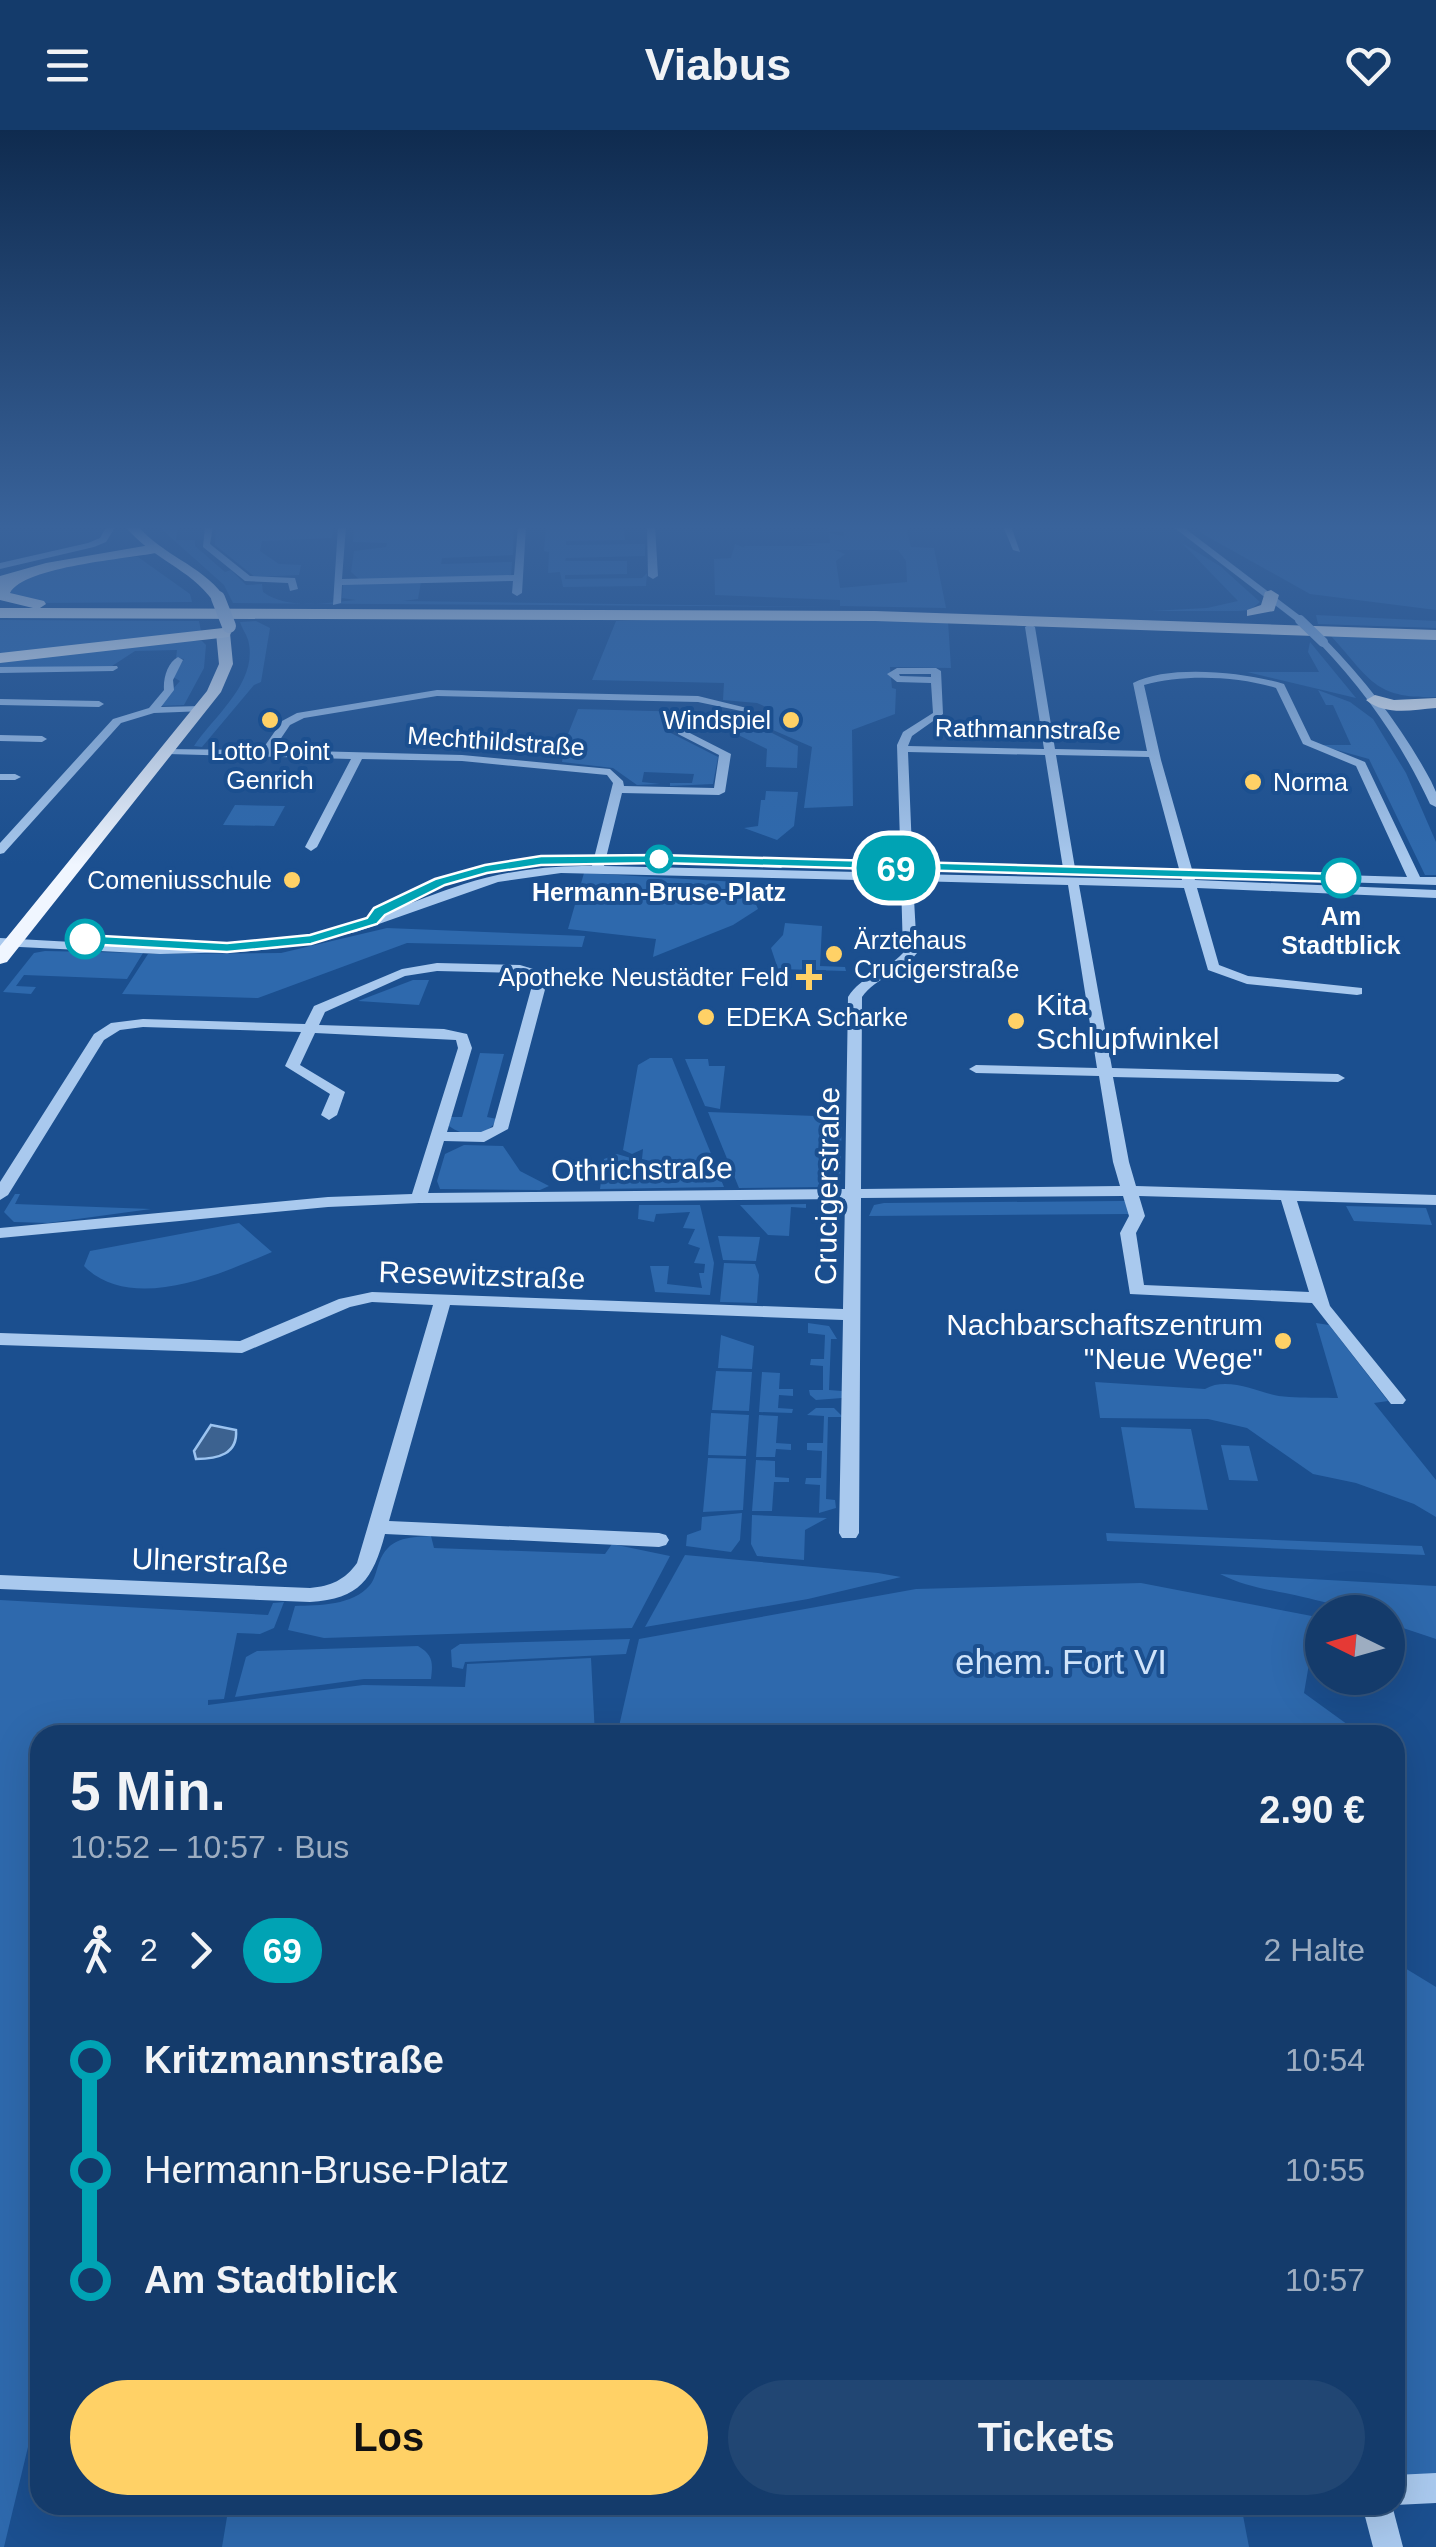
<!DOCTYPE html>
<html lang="de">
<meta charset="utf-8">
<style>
body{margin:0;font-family:Helvetica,sans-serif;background:#214673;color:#f1f3f6;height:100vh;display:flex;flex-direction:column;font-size:38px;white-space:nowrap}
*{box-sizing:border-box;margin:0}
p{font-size:32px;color:#9dadc1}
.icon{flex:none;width:55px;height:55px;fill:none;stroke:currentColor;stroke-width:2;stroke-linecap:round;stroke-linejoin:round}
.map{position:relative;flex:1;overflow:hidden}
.panel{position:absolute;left:30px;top:1595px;width:1375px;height:790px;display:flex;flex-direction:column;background:#143b6b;border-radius:30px;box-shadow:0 10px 40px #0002,0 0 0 2px #33557e}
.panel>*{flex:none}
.badge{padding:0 20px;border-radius:32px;font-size:35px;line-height:65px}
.needle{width:65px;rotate:275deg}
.fabs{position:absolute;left:1305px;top:1465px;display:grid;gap:20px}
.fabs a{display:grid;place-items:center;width:100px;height:100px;border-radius:50%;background:#143b6b;box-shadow:0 10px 40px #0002,0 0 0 2px #33557e;font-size:50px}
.map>.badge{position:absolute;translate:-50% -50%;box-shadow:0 0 0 5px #fff}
.legs{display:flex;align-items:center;gap:15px;height:110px;padding:0 40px;font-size:32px}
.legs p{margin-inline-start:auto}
.head{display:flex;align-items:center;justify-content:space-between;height:170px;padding:0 40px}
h1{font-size:55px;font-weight:700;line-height:75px}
.button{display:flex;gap:20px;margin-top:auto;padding:20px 40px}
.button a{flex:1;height:115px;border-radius:60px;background:#ffd166;color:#111;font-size:40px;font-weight:700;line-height:115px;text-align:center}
.button a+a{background:#214673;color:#f1f3f6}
ul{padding:0 40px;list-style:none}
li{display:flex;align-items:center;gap:35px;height:110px;font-size:38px}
li i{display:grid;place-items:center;width:15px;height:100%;margin:0 12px;background:currentColor}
li i::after{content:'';width:25px;height:25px;margin:-12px;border:8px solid;border-radius:50%;background:#143b6b}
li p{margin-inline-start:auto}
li:first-child i{background:linear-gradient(#0000 50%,currentColor 0)}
li:last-child i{background:linear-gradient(currentColor 50%,#0000 0)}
header{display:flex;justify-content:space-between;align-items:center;height:130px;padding:0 40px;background:#143b6b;font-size:45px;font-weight:700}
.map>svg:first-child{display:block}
</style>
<header><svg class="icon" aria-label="menu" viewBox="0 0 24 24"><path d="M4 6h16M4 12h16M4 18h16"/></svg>Viabus<svg class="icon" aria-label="heart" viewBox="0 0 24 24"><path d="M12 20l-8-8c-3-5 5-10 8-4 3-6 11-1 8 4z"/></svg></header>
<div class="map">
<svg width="1436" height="2417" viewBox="0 0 1436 2417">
<rect width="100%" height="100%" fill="#1b4f8f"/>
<g fill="#2e69ad" fill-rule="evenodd">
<path d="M158,396H178L176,410H195V416L225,442L231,440L246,455L262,454L263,462C289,481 331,472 356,470L342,468L343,454L421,452L418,469L403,471L838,477L233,473L224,455Z"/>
<polygon points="216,396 333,396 332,408 262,411 260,421 279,434 301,435 299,445 255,447 215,415"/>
<polygon points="354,396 514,396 513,425 442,428 441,434 512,432 511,446 359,449 351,442 354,421 386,417 387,413 353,412"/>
<polygon points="546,396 624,399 625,410 566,411 566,415 645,414 645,426 566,428 565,431 627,431 627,444 565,445 565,449 642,448 647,443 646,456 563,457 560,442 548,443 549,422 544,421"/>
<path d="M828,396H906L911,417L934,418L946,478L840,476V470L715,465L714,429L731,428L735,414L745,418L744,416H821L798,414L830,413L829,403L844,406L843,402H829ZM898,420L906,431L907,452L840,458L836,431L845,424L835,420Z"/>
<polygon points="1195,396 1436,396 1436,480 1310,464 1201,403"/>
<polygon points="1182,413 1220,436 1260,472 1250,480 1238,481 1151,481 1207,478 1238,471"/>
<path d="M138,427L190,464L192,472L38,473L9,465L8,458C30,437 107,428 138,427Z"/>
<polygon points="1316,485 1436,491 1436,498 1318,494"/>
<polygon points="761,487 948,491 951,538 890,537 892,558 896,559 895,584 852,600 853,676 804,678 812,617 750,590 773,580 757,573 723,570 724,553 592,550 616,491"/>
<polygon points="0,490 199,491 201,501 0,525"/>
<path d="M256,491L270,498L261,552L254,555L202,617L194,616C214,586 256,554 249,514C248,506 242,499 240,492Z"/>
<path d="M1330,505L1436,509V567C1373,569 1370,548 1330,505Z"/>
<polygon points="182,511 202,511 206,515 204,538 184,575 158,576 180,551 173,547 184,529 176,528 177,520 135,521 112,536 0,538 0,530"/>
<polygon points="1310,512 1356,568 1247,542 1319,542 1308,522"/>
<polygon points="1318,560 1350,572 1373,589 1406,643 1436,712 1436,745 1425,745 1369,629 1319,615 1351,615 1333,575 1326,575"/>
<polygon points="578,579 690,582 665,592 672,596 665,600 718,627 713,654 670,656 670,653 692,653 694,644 644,642 642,652 660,654 637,655 613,638 562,632 566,609"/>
<polygon points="752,593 798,616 797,638 766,637 767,619 728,600"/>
<polygon points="766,661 798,662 794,696 777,710 744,698 758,696 761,670 765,670"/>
<polygon points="235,675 285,676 274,696 223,695"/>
<polygon points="584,743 737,752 747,755 758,779 733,795 653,827 656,809 568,799"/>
<polygon points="785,793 822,796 820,836 845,837 846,841 778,839 771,818 783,805"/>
<polygon points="387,798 585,806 582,817 407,813 258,868 122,864 148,824 281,823"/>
<polygon points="45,821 143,823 127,849 24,845 16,856 36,857 31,864 3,862 34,823"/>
<polygon points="413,850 429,850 419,875 358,871"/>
<path d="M480,923L504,924L487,987L497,989C488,1007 465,1008 449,996L450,987H462Z"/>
<path d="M650,928H672L712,1026C688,1034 666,1035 642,1029L643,1019L632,1024L623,1020L638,935Z"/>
<polygon points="685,929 708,929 709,936 725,936 720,979 705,976"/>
<polygon points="708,982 842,987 840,1051 826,1057 739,1058"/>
<polygon points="464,1015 503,1016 520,1041 549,1056 540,1060 440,1059 437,1051 445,1024"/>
<polygon points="617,1024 665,1038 713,1030 724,1057 600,1059 604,1029"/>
<polygon points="15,1064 20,1064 15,1074 151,1079 48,1093 14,1092 4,1082"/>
<polygon points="1119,1071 1128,1071 1130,1084 869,1086 874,1075 884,1073"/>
<polygon points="806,1074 806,1078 791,1077 789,1106 768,1105 740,1075"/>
<polygon points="639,1075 700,1075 714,1133 710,1165 655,1162 650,1136 669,1136 667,1154 702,1158 699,1143 704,1143 705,1134 694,1133 700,1118 688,1114 695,1099 683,1098 690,1082 656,1084 654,1092 638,1089"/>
<polygon points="1346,1076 1426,1078 1432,1095 1354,1091"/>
<path d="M239,1093L272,1122C221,1144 131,1184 84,1136L90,1121Z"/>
<polygon points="718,1106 760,1107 756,1131 723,1130"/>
<polygon points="724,1133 755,1134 759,1145 757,1173 720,1172"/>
<polygon points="808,1193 829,1196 837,1209 831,1209 829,1260 842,1261 842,1268 816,1270 810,1265 809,1260 823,1260 823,1236 810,1235 811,1229 824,1229 825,1205 808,1203"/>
<path d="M1316,1193L1329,1195L1388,1271L1374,1273L1436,1350V1387L1414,1374L1356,1353L1313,1344L1247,1298L1208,1289L1100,1288L1095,1252L1205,1259C1226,1247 1253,1260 1274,1265C1293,1269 1318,1267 1338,1268Z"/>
<polygon points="721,1205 754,1216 752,1239 718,1238"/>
<polygon points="716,1241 752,1242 749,1281 712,1280"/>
<polygon points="762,1242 780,1243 779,1259 793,1259 793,1266 779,1265 778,1278 793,1279 792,1283 759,1282"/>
<polygon points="816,1278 834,1278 843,1287 828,1287 826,1369 835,1370 836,1378 819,1383 820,1355 805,1354 806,1348 821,1348 822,1321 807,1320 807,1313 823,1313 824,1286 807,1285"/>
<polygon points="711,1283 749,1285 746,1326 708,1325"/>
<polygon points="759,1285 778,1286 776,1313 791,1314 791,1320 776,1319 775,1327 756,1327"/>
<polygon points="1121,1297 1191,1299 1208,1380 1135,1378"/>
<polygon points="1221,1315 1249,1316 1258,1351 1229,1350"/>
<polygon points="708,1328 746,1329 743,1380 703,1382"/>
<polygon points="756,1330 775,1331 775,1347 789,1348 789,1352 774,1352 772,1381 752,1381"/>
<polygon points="742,1383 740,1410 731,1422 686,1416 687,1405 701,1400 702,1387"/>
<polygon points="752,1385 827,1388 805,1400 804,1430 757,1426 751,1414"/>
<polygon points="1106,1403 1422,1416 1425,1425 1107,1411"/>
<path d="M431,1406L434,1418L605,1424L612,1414L670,1426L632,1498L324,1508L288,1500L295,1476C320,1475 352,1476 370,1455C375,1449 376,1441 379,1433C388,1408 407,1407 431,1406Z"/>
<polygon points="685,1425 878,1443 901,1447 808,1469 645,1497"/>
<path d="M1220,1444L1436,1456V1509L1388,1493V1482C1354,1482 1335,1474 1303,1467C1274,1460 1247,1458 1220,1444Z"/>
<polygon points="1141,1453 1317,1487 1304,1563 1362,1605 617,1605 639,1509 916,1459"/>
<polygon points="0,1470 268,1485 273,1473 284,1472 274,1498 260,1504 237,1503 224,1569 208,1570 208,1575 363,1555 465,1557 467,1534 591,1528 595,1605 40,1605 40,2267 4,2417 0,2417"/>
<polygon points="630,1509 626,1524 465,1532 463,1539 452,1537 451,1520 460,1514"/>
<path d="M418,1516C433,1525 433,1532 431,1549H364L235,1567L246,1527L257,1521Z"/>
<polygon points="1395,1832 1436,1857 1436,2350 1395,2344"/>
<polygon points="229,2375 1241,2375 1249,2417 222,2417"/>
</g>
<path fill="#3c6290" stroke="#9cc4f0" stroke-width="2.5" d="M211,1295L236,1300C238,1324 218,1329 196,1329L194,1321Z"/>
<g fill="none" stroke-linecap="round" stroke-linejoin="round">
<g fill="#a9c9ee" fill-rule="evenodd">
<polygon points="107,396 116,396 106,412 94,417 0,439 0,433 88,413 100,408"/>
<polygon points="205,396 213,396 210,414 250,446 295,448 298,459 290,461 288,453 245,451 203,417"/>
<polygon points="338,396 346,396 342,449 514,445 518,396 526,396 522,463 517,466 512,463 513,451 342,455 341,473 333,475"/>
<polygon points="647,396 655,396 658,446 653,449 648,446"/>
<polygon points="1003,396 1011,396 1020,422 1013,420"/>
<polygon points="1172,396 1182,396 1303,488 1303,492 1297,492"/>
<path d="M1030,494L1035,497L1055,619L1147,621L1133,553C1168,534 1246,542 1284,554L1311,610L1365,632L1420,747H1436V755L1273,750L1271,747L1277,743L1407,747L1356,636L1303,614L1276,558C1237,546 1183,544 1144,555L1161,630L1195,750L1436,760V768L1197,758L1219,835L1248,846L1362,858V864L1357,865L1247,854L1208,840L1184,758L1079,755L1112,938L1338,944L1345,948L1338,952L1113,947L1129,1032L1136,1056L1436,1065V1075L1297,1071L1330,1176L1403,1266L1406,1270L1403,1274H1391L1312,1173L1130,1164L1120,1103L1129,1086L1123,1066L861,1068L859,1403L856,1408H842L839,1403L843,1190L450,1175L389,1391L659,1403L666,1405L669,1410L666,1415L659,1417L385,1404C373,1449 360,1469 310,1472L0,1459V1445L310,1458C331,1456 345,1450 357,1433L433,1175L372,1172L350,1177L242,1223L0,1215V1203L240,1211L339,1169L372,1162L843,1179L845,1069L419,1073L328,1077L0,1108V1098L328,1067L412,1064L458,918L456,910L315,903L300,935L345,962L337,985L329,990L321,985L330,964L285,936L301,902L143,897L120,900L104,910L8,1065L0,1070V1052L94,904L111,893L143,889L305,894L314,876L402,839L437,833L520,835L540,841L547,852L508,999L484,1012L444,1011L428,1063L845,1059L848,867C862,845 886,841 903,823L901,751L561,743L498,752L356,802L280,818L241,822L160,824L0,816V808C106,813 215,826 320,803C370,792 416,769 464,754C506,741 548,735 592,736L613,653L607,645L462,631L362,629L317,717L311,721L305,717L351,629L168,624L162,621L164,619L262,620L282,591L297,583L437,560L698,566L751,579L746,582L698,572L437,566L304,588L290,595L273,620L462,625L610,639L623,651L624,656L714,658L719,625L678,604V600L682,599L731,624L725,662L719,665L622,663L604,736L901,743L897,615L903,602L933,583L931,553L897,552L887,544L897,538H936L941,541L943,584L912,606L908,616L1044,619L1025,497ZM899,544H931V547L900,546ZM908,622L1045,625L1063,738L1069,742L1075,738L1056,625L1149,627L1182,750L913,744ZM913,751L1068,755L1097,938L976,935L969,939L976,943L1099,946L1113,1032L1120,1056L861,1059L862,867C876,847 902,843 917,823ZM437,841L519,843L530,847L533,852L493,997L481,1002H447L472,918L467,904L444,899L319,895L325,882L405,846ZM1139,1066L1281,1070L1309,1162L1144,1155L1136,1103L1145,1086Z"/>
<path d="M1320,510H1326C1368,553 1403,599 1431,651L1436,662V677L1430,674C1402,614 1366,562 1320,514Z"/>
<path d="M178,527L183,530L173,550L174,560L161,577L201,576L205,577V581L154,583L121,593L4,723L0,724V713L113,589L149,578L164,560C163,548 168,532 178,527Z"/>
<polygon points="117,536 118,538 113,541 0,543 0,537"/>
<polygon points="0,569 99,571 104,574 99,577 0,575"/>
<polygon points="0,605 42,606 47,609 42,612 0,611"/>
<polygon points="0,644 15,644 21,647 15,650 0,650"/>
<polygon points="637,725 781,730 787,734 781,738 633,732 633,726"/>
<polygon points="1436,2343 1436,2373 1395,2375 1395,2345"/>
<polygon points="1362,2375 1392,2375 1403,2417 1373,2417"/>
</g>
<g fill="#f0f6ff" fill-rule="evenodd">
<path d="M125,396H138C162,425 201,435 223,465V471H213C191,439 150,428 125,396Z"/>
<polygon points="223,499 230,503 233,534 221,562 7,832 0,834 0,816 207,561 219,534 216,503"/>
</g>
<g fill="#fff" fill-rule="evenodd">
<path d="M156,414L164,419L161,422C129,429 24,436 10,463L44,471L46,474L40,478L875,481L1436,500V510L875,491L0,488V478H33L0,470V446L46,433Z"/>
<polygon points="1271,460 1279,465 1274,481 1247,486 1247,480 1261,475 1265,462"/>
<polygon points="223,498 231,503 229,507 0,533 0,523"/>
<path d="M1375,565L1394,570L1436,568V578C1411,580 1386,586 1366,570Z"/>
</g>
<polyline stroke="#a9c9ee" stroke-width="10" points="1300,490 1323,512"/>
<polyline stroke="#f0f6ff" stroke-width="14" points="218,468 229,496"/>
</g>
<linearGradient id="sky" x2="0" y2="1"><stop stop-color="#0f2b4f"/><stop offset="0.54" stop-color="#39639b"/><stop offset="1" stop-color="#39639b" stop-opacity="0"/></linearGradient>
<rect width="1436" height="735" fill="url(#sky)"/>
<polygon fill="#00a3b4" stroke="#fff" stroke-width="2.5" points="659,725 1341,744 1348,748 1341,752 659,733 541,735 487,743 445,755 385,785 377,794 311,814 227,822 85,814 78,809 85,805 227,813 310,805 367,788 374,778 435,749 485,735 541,726"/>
<g fill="#ffd166" stroke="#1b4f8f" stroke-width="4">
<circle cx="270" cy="590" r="10"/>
<circle cx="791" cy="590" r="10"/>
<circle cx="1253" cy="652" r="10"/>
<circle cx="292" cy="750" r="10"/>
<circle cx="834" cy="824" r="10"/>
<path d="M804 832h10v10h10v10h-10v10h-10v-10h-10v-10h10z"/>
<circle cx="706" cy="887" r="10"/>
<circle cx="1016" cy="891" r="10"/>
<circle cx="1283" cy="1211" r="10"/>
</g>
<g fill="#fff" stroke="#00a3b4" stroke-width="5">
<circle cx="659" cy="729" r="12"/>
<circle cx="1341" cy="748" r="18"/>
<circle cx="85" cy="809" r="18"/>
</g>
<g text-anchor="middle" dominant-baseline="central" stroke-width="8" stroke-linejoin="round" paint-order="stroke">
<g font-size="25" fill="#fff" stroke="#1b4f8f" text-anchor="end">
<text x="771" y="590">Windspiel</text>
<text x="270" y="621" text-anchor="middle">Lotto Point<tspan x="270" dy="29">Genrich</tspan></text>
<text x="1273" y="652" text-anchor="start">Norma</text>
<text x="272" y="750">Comeniusschule</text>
<text x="854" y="810" text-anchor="start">Ärztehaus<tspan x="854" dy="29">Crucigerstraße</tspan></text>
<text x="789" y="847">Apotheke Neustädter Feld</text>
<text x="726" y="887" text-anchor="start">EDEKA Scharke</text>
</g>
<g font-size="25" fill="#fff" stroke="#1b4f8f">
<text transform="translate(1028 599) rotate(1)">Rathmannstraße</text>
<text transform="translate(496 611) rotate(4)">Mechthildstraße</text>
</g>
<g font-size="25" font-weight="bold" fill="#fff" stroke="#1b4f8f">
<text x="659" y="762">Hermann-Bruse-Platz</text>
<text x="1341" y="786">Am<tspan x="1341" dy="29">Stadtblick</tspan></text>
</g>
<g font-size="30" fill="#fff" stroke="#1b4f8f" text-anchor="start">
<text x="1036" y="874">Kita<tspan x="1036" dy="34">Schlupfwinkel</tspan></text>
<text x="1263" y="1194" text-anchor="end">Nachbarschaftszentrum<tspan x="1263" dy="34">"Neue Wege"</tspan></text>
</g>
<g font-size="30" fill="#fff" stroke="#1b4f8f">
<text transform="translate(642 1039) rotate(-1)">Othrichstraße</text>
<text transform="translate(827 1056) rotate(-89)">Crucigerstraße</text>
<text transform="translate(482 1145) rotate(2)">Resewitzstraße</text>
<text transform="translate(210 1431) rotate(2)">Ulnerstraße</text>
</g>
<g font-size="35" fill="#cfe3fa" stroke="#1b4f8f">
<text x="1061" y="1531">ehem. Fort VI</text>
</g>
</g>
</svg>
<div class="fabs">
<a><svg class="needle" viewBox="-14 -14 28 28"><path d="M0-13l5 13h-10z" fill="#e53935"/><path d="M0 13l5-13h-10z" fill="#9dadc1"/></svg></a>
</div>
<b class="badge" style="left:896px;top:738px;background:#00a3b4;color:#fff">69</b>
<section class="panel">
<div class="head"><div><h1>5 Min.</h1><p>10:52 – 10:57 · Bus</p></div><b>2.90 €</b></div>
<div class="legs"><svg class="icon" aria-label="walk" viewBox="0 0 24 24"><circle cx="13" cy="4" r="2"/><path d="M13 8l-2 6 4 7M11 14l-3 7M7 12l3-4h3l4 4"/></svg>2<svg class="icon" aria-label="forward" viewBox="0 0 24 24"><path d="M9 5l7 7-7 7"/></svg><b class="badge" style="background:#00a3b4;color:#fff">69</b><p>2 Halte</p></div>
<ul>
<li><i style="color:#00a3b4"></i><b>Kritzmannstraße</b><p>10:54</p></li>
<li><i style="color:#00a3b4"></i><span>Hermann-Bruse-Platz</span><p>10:55</p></li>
<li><i style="color:#00a3b4"></i><b>Am Stadtblick</b><p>10:57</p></li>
</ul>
<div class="button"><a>Los</a><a>Tickets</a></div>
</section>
</div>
